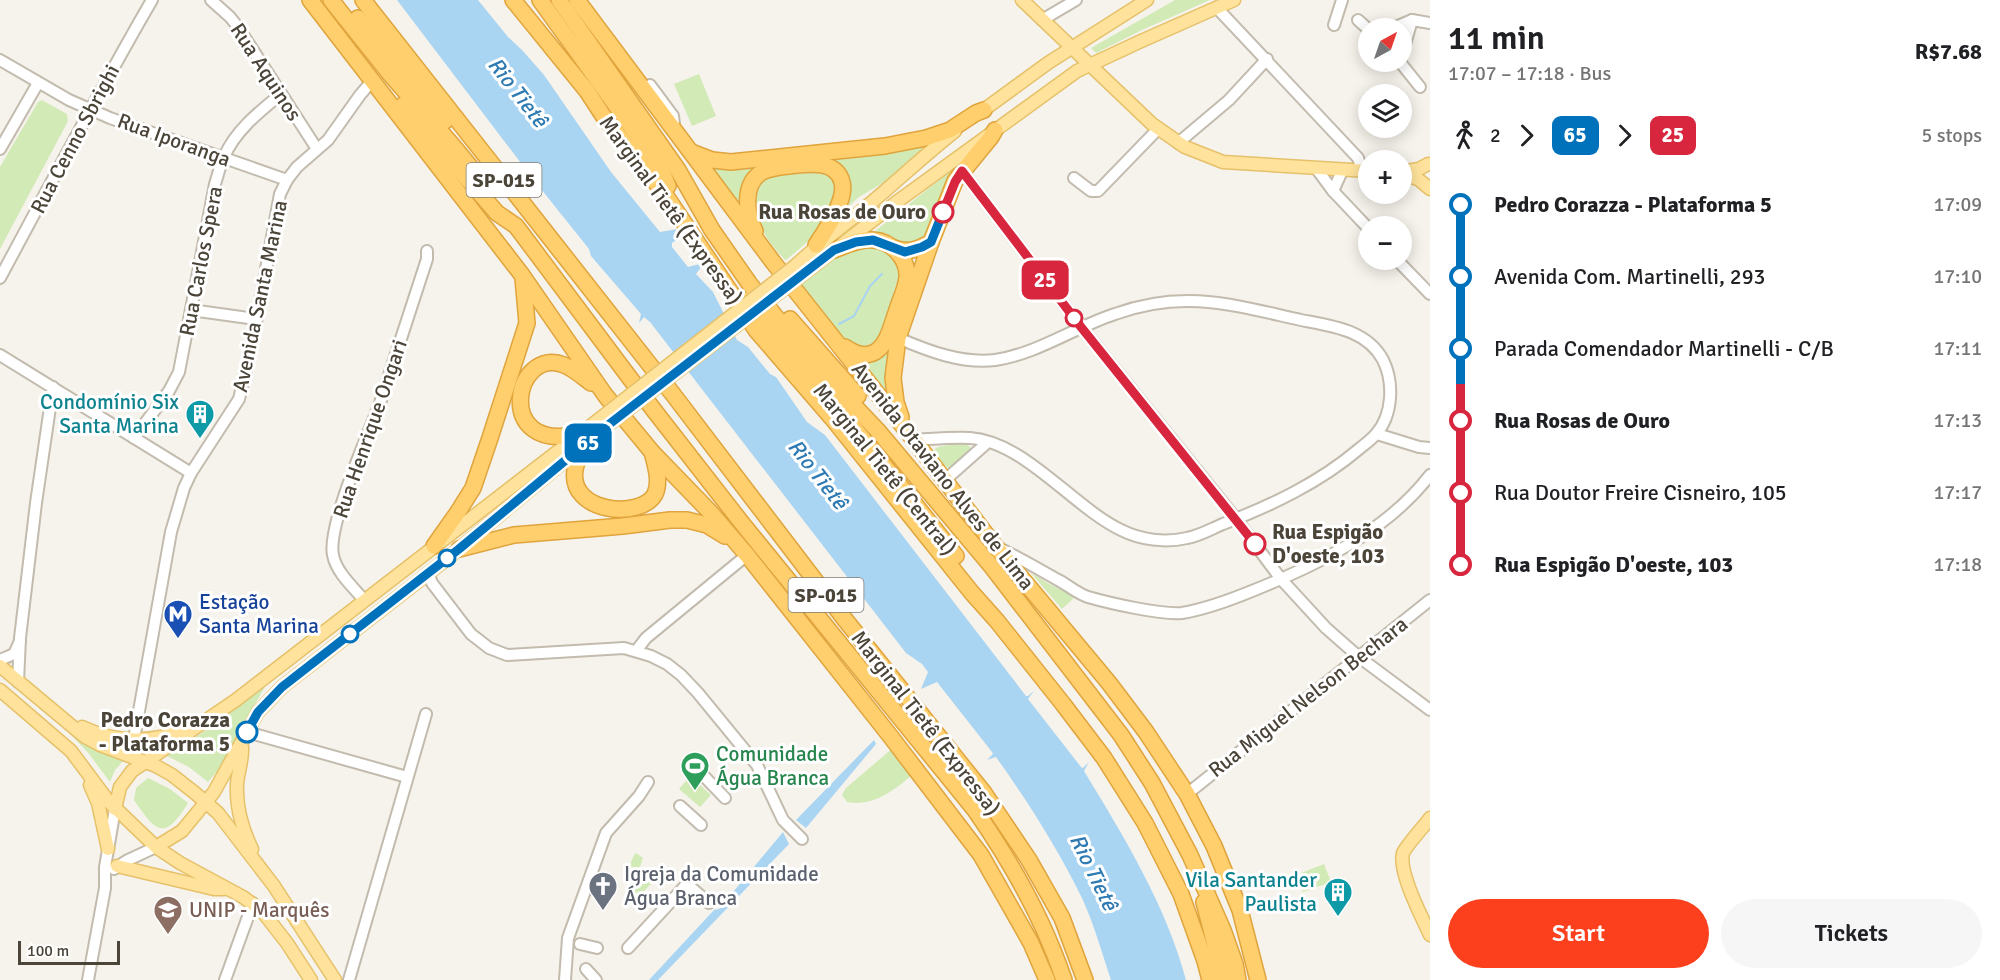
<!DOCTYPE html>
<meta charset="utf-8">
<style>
body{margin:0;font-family:Signika,sans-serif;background:#f6f6f6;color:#202124;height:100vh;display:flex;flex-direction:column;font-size:22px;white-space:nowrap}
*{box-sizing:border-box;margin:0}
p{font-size:20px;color:#757577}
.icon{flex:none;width:33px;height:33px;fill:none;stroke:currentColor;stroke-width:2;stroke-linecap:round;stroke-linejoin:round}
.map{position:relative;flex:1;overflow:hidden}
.drawer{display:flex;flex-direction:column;background:#fff;width:570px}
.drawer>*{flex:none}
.badge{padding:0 12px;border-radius:9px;font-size:21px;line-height:39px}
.needle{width:39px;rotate:40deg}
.controls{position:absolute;left:1358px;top:18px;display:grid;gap:12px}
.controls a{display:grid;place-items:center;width:54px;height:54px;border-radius:50%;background:#fff;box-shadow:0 3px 15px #0003;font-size:30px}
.scale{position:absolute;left:18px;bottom:15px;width:102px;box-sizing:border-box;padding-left:6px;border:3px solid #4b4439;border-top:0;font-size:16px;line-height:21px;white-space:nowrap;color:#4b4439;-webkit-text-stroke:4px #fff;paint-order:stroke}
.map>.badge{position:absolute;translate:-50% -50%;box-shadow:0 0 0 3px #fff}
.legs{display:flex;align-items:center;gap:9px;height:66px;padding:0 18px;font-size:20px}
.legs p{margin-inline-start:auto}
.head{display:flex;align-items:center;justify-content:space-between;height:102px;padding:0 18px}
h1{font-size:33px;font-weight:600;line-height:45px}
.action{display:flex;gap:12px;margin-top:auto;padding:12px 18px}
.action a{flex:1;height:69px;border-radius:36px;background:#fc3f1d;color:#fff;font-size:24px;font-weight:600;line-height:69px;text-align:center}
.action a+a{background:#f6f6f6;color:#202124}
ul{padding:0 18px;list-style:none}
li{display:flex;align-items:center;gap:21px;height:72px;font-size:22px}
li i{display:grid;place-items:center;width:9px;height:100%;margin:0 8px;background:currentColor}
li i::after{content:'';width:15px;height:15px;margin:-8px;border:4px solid;border-radius:50%;background:#fff}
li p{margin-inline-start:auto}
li:first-child i{background:linear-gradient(#0000 50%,currentColor 0)}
li:last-child i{background:linear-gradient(currentColor 50%,#0000 0)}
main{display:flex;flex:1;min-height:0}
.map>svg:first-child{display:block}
</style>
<main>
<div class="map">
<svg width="1430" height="980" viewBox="0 0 1430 980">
<rect width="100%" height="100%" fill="#f6f3ec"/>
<g fill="#d2eab5">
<polygon points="1175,0 1210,0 1142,30 1096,53 1091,48"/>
<polygon points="699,74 716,116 692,126 674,84"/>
<polygon points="42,100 67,114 68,121 0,249 0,167 38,102"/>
<path d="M926,142L928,145L893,177L859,197L849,206C846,194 856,184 846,170C843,166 837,160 831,159C817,156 766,166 753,173C742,178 744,192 739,201L729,193L703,160Z"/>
<polygon points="953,169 926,239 915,247 875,231"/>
<path d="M815,170C822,172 828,173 832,179C842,195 823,226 811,238C804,246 794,253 786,260L784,259C767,241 750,217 757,191C758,186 763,179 768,176C779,171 803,172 815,170Z"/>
<polygon points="867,245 885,251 894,258 898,271 898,279 877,343 859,349 845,341 800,283 843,252"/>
<polygon points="886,350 889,351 886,370 888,396 861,362 877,361"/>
<path d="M964,442L971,448L968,452L949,468C943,466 936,457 934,450L938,447Z"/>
<polygon points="1031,573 1049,584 1076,596 1062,609"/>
<polygon points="267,683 219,769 208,782 189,767 167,756 214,725"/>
<polygon points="62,725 124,760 115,770 110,782 89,754"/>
<path d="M894,747L913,774C895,790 873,807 847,802L842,795L846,788Z"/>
<polygon points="690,776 711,795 700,807 679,789"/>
<path d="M148,778L170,789L188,803C164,842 156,832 134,800L136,788Z"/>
<path d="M636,853L643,858L640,867L641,875L651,884L633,902C631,888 626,863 636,853Z"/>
<polygon points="1324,864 1331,882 1303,892 1296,875"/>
</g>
<g fill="#a9d4f2">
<path d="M397,0H478L508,37L522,50L544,75L611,172L660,232L678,229L683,235L672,243V247L688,267L700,264L702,266L696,274L713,292L737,340L748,347L770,374L776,377L807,422L825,435L1026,696H1028L1034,691L1028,699L1081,767L1083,768L1089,762L1084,771C1124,837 1166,905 1186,980H1111C1102,953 1094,924 1082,898C1058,849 1028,802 996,757L987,760L993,754L992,752L937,682L921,689L928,672L922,664L906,653L650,322L644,317L639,323L641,314L591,256L589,249L533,179Z"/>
<polygon points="874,740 876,744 806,828 796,820"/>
<polygon points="783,832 789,844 658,980 649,980 714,910 719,909"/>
</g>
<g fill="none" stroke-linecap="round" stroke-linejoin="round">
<polyline stroke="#a9d4f2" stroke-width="2" points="839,324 854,316 870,286 882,274"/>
<g stroke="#c2bbae" stroke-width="14">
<g id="minor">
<polyline points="211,0 230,17 238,27 317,149"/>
<polyline points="1217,8 1358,158 1362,170"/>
<polyline points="1042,20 1076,0"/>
<polyline points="1358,20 1368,29"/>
<polyline points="1334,25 1342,0"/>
<polyline points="1393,28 1412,20 1430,23"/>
<polyline points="1401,58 1412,20"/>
<polyline points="0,60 69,100 110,118 287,180"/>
<polyline points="1400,62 1420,87"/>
<polyline points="650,85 673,116 674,124"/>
<polyline points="1178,143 1229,100 1267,59"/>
<polyline points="0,149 38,83"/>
<polyline points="1316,168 1333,191 1368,228"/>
<polyline points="962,171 1081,327 1236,519 1281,579 1326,628 1359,657 1430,710"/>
<polyline points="1074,178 1091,191 1098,191 1158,129"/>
<polyline points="1333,191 1343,169"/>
<polyline points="1397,260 1430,294"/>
<path d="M0,278C50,185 99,91 152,0"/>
<polyline points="191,310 256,319"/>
<path d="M898,338C928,351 962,364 995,360C1037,354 1075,327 1115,314C1184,289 1233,305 1301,320C1332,326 1367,330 1383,360C1394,382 1393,415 1376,434C1371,440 1365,444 1359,449C1319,483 1272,505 1223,524C1211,529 1199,536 1187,538C1165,543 1141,540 1121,530C1073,507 1025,442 970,438C952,437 933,439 914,440"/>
<polyline points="0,355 191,473"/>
<polyline points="1377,434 1419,447 1430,448"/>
<path d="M134,438L169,391L179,372L215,184C218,175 220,165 224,157C235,131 259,112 281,94"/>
<polyline points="944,481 988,442"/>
<path d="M999,548C1020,558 1040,570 1060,581C1069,586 1078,594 1088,597C1109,603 1161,615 1182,613C1206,609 1230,600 1252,591C1317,565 1386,532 1430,475"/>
<polyline points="428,573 432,583 471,634 489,648 507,655 624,648 651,656 667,664 681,675 698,693 757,765 783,820 802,839"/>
<path d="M364,600C353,587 336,572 333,555C327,526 368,435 380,403C396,355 411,307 427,259V251"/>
<polyline points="636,651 646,638 747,555"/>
<polyline points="0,660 14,654 20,641"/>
<polyline points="18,682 20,638 36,503 53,387"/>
<polyline points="247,732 407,777"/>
<polyline points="134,739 171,532 184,488 191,473 239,399 252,344 280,194 287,180 297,167 328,140 360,95 372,81"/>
<polyline points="699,771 725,798"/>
<polyline points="1187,794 1430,600"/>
<polyline points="680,806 701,825"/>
<polyline points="114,869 128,860 156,847"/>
<polyline points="580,944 597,948"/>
<polyline points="628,948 687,884 709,903"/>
<polyline points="586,969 596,980"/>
<polyline points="88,980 105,888 105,867 115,809"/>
<polyline points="225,980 253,903"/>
<polyline points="349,980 426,714"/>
<polyline points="565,980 568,938 606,833 639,796 648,782"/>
</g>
</g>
<g stroke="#e6c16a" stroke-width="15">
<g id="major">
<polyline points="1022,0 1152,124 1185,147 1223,162 1368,171"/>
<polyline points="978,114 1048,63 1147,0"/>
<polyline points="1401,172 1419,169 1428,164"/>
<polyline points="1401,174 1418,179 1430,189"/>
<path d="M795,266C816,246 838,230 860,212C892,186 922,157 955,131"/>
<polyline points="802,275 898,201 1077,71 1139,42 1234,0"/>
<polyline points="0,666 85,737 100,745 156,766 172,775 195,793 218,813 274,886 335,980"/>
<polyline points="0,690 71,751 109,802 156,847 180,863 243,897 262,911 287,943 311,980"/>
<path d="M82,727C115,743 151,743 184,730"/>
<path d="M242,747C243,759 238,772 237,784C236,807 242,829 252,849"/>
<polyline points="90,785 98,803 108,849"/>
<polyline points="115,809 120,787 132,771 236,700 597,421"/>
<path d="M1430,818C1425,825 1406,846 1403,853C1398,872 1422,917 1430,935"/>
<polyline points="156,847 182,831 214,792 258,712 282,687 448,558 603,429"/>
<polyline points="117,866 214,889 224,889"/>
</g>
</g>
<g stroke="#e0a43c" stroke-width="18">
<g id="highway">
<polyline points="310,0 522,275 605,395 652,452 711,513 747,555 891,737 981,855 1031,943 1047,980"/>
<polyline points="331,0 390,74 454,147 481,180"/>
<polyline points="363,0 672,393 843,617 984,793 1029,860 1062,918 1085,980"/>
<polyline points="513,0 587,91 604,117 664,193 756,330 832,418 972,593 997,621 1063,704 1104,758 1145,823 1181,894 1205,961 1210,980"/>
<polyline points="540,0 643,143 664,176 668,186"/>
<polyline points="559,0 678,170 712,230 749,283 806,355 879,432 992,567 1121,735 1152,783 1190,855 1223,930 1235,964 1238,980"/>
<polyline points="577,0 773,262 914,440 995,546 1109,683 1146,732 1187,794 1214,846 1240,910 1258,980"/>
<polyline points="358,18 445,121"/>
<path d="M403,105L497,213L516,226L653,409L741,522L975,810C1012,863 1043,918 1064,980"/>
<polyline points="691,152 712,160 731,162 885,146 926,138 950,130 976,113 984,110"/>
<path d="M755,231C746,214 742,184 762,172C770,168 780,167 789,166C807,164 836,159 842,182C847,200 826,230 816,245"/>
<path d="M894,248C909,253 917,250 931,242"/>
<path d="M834,250C845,246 860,238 873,240C892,241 908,259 907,277C906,289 899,302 896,313C891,326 888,344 875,352C864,358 854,353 845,347"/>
<path d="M748,300C776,339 806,370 836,406C877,455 916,506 956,556"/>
<polyline points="790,319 858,396"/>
<polyline points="901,417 896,402 893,378 898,338 931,242 955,181 991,137 995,130"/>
<path d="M578,434C493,454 514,345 564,365C574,369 583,377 591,383"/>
<path d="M586,444C582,452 576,461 575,470C568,513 641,520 655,494C661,481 655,464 652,452"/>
<polyline points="434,546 458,512 473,488 490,438 527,323 523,278"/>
<polyline points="459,549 514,535 623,526 670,520 687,520 707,525 725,536"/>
<polyline points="1204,902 1224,980"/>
</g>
</g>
<use href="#minor" stroke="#fff" stroke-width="10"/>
<use href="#major" stroke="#ffe39c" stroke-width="12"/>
<use href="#highway" stroke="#ffcf6e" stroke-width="15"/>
<g stroke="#e6c16a" stroke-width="15" stroke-linecap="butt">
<g id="major-bridge">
<polyline points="597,421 795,266"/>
<polyline points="603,429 802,275"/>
</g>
</g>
<use href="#major-bridge" stroke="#ffe39c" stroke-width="12"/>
</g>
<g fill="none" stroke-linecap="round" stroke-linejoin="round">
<g stroke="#fff" stroke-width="14">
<polyline id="line-1" points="247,732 258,712 282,687 459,549 603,429 834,250 856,242 873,240 905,252 922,247 931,242 943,212"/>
</g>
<g stroke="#fff" stroke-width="14">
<polyline id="line-2" points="943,212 955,182 962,171 1081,327 1255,544"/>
</g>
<use href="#line-1" stroke="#0072bc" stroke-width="9"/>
<use href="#line-2" stroke="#d7263d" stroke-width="9"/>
</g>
<defs>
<g id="building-pin" transform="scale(1.5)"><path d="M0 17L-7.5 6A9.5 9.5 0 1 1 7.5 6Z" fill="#0f9aa8" stroke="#fff"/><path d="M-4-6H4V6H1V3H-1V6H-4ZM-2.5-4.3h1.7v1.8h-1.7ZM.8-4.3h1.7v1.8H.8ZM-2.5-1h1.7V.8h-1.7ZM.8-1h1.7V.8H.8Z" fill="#fff"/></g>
<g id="metro-pin" transform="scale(1.5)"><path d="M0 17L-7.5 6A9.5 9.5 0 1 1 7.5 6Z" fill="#1a4fb4" stroke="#fff"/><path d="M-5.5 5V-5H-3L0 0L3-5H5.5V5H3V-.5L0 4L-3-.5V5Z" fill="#fff"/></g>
<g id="stadium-pin" transform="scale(1.5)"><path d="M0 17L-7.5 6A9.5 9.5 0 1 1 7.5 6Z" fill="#2e9e5b" stroke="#fff"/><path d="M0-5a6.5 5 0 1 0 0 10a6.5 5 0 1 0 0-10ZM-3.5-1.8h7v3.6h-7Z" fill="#fff"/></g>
<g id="church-pin" transform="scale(1.5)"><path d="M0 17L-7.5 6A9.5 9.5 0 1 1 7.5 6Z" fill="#6b7280" stroke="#fff"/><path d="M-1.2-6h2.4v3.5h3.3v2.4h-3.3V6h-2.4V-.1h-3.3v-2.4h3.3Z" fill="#fff"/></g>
<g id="university-pin" transform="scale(1.5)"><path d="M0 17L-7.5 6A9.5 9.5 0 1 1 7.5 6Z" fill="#8d6e63" stroke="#fff"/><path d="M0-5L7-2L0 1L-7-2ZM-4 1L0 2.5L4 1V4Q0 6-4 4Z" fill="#fff"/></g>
</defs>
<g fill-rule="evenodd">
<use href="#building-pin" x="200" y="414"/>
<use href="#metro-pin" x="178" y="614"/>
<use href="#stadium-pin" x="695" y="766"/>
<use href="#church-pin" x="603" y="886"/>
<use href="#building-pin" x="1338" y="892"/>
<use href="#university-pin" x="168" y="910"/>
</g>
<g fill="#fff" stroke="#d7263d" stroke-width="3">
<circle cx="943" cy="212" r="10"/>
<circle cx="1074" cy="318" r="8"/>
<circle cx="1255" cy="544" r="10"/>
</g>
<g fill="#fff" stroke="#0072bc" stroke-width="3">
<circle cx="447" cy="558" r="8"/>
<circle cx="350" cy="634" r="8"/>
<circle cx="247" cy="732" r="10"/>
</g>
<g text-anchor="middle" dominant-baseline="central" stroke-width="6" stroke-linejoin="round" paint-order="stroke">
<g fill="#fff" stroke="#817c74" stroke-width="1.5">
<rect x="466.5" y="163" width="75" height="34" rx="4.5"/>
<rect x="788.5" y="578" width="75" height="34" rx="4.5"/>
</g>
<g font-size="20" font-weight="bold" fill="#4b4439">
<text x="504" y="180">SP-015</text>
<text x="826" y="595">SP-015</text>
</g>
<g font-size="21" fill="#4b4439" stroke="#fff">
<text transform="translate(266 72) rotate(57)">Rua Aquinos</text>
<text transform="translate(75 139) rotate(-62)">Rua Cenno Sbrighi</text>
<text transform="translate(174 140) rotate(20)">Rua Iporanga</text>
<text transform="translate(671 210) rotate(54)">Marginal Tietê (Expressa)</text>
<text transform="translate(201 261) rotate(-79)">Rua Carlos Spera</text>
<text transform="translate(260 296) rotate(-78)">Avenida Santa Marina</text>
<text transform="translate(370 429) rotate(-71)">Rua Henrique Ongari</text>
<text transform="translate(885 469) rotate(51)">Marginal Tietê (Central)</text>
<text transform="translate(943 476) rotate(52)">Avenida Otaviano Alves de Lima</text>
<text transform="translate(1308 697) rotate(-38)">Rua Miguel Nelson Bechara</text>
<text transform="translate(926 723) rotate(52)">Marginal Tietê (Expressa)</text>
</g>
<g font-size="21" font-weight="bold" fill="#4b4439" stroke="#fff" text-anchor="end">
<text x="926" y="212">Rua Rosas de Ouro</text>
<text x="1272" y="532" text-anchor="start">Rua Espigão<tspan x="1272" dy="24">D'oeste, 103</tspan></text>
<text x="230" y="720">Pedro Corazza<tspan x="230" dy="24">- Plataforma 5</tspan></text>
</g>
<g font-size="21" fill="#0d838f" stroke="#fff" text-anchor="end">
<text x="179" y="402">Condomínio Six<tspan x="179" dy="24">Santa Marina</tspan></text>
<text x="1317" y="880">Vila Santander<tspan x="1317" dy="24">Paulista</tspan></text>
</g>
<g font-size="21" fill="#164399" stroke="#fff" text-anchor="start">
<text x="199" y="602">Estação<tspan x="199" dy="24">Santa Marina</tspan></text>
</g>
<g font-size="21" fill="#27864d" stroke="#fff" text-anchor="start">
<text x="716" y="754">Comunidade<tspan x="716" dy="24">Água Branca</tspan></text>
</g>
<g font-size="21" fill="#5b616d" stroke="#fff" text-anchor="start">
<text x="624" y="874">Igreja da Comunidade<tspan x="624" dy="24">Água Branca</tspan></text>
</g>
<g font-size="21" fill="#785e54" stroke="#fff" text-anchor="start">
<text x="189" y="910">UNIP - Marquês</text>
</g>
<g font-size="22" font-style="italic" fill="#2e7ab2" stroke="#fff">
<text transform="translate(518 92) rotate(52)">Rio Tietê</text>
<text transform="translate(818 474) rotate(52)">Rio Tietê</text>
<text transform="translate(1094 872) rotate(64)">Rio Tietê</text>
</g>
</g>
</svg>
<div class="controls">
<a><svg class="needle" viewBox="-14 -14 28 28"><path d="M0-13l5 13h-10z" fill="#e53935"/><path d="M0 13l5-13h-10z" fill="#757577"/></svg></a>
<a><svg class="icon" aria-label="layers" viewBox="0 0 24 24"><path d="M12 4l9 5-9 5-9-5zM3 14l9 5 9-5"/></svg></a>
<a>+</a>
<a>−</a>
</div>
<div class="scale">100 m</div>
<b class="badge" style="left:588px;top:443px;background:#0072bc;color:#fff">65</b>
<b class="badge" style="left:1045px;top:280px;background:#d7263d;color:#fff">25</b>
</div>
<section class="drawer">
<div class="head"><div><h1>11 min</h1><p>17:07 – 17:18 · Bus</p></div><b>R$7.68</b></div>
<div class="legs"><svg class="icon" aria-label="walk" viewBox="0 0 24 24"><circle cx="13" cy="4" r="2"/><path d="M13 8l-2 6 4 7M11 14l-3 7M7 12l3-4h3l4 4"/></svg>2<svg class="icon" aria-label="forward" viewBox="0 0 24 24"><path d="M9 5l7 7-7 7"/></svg><b class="badge" style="background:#0072bc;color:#fff">65</b><svg class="icon" aria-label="forward" viewBox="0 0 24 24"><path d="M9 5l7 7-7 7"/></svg><b class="badge" style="background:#d7263d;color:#fff">25</b><p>5 stops</p></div>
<ul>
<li><i style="color:#0072bc"></i><b>Pedro Corazza - Plataforma 5</b><p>17:09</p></li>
<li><i style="color:#0072bc"></i><span>Avenida Com. Martinelli, 293</span><p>17:10</p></li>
<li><i style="color:#0072bc"></i><span>Parada Comendador Martinelli - C/B</span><p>17:11</p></li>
<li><i style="color:#d7263d"></i><b>Rua Rosas de Ouro</b><p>17:13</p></li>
<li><i style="color:#d7263d"></i><span>Rua Doutor Freire Cisneiro, 105</span><p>17:17</p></li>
<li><i style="color:#d7263d"></i><b>Rua Espigão D'oeste, 103</b><p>17:18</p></li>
</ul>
<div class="action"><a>Start</a><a>Tickets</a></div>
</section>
</main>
